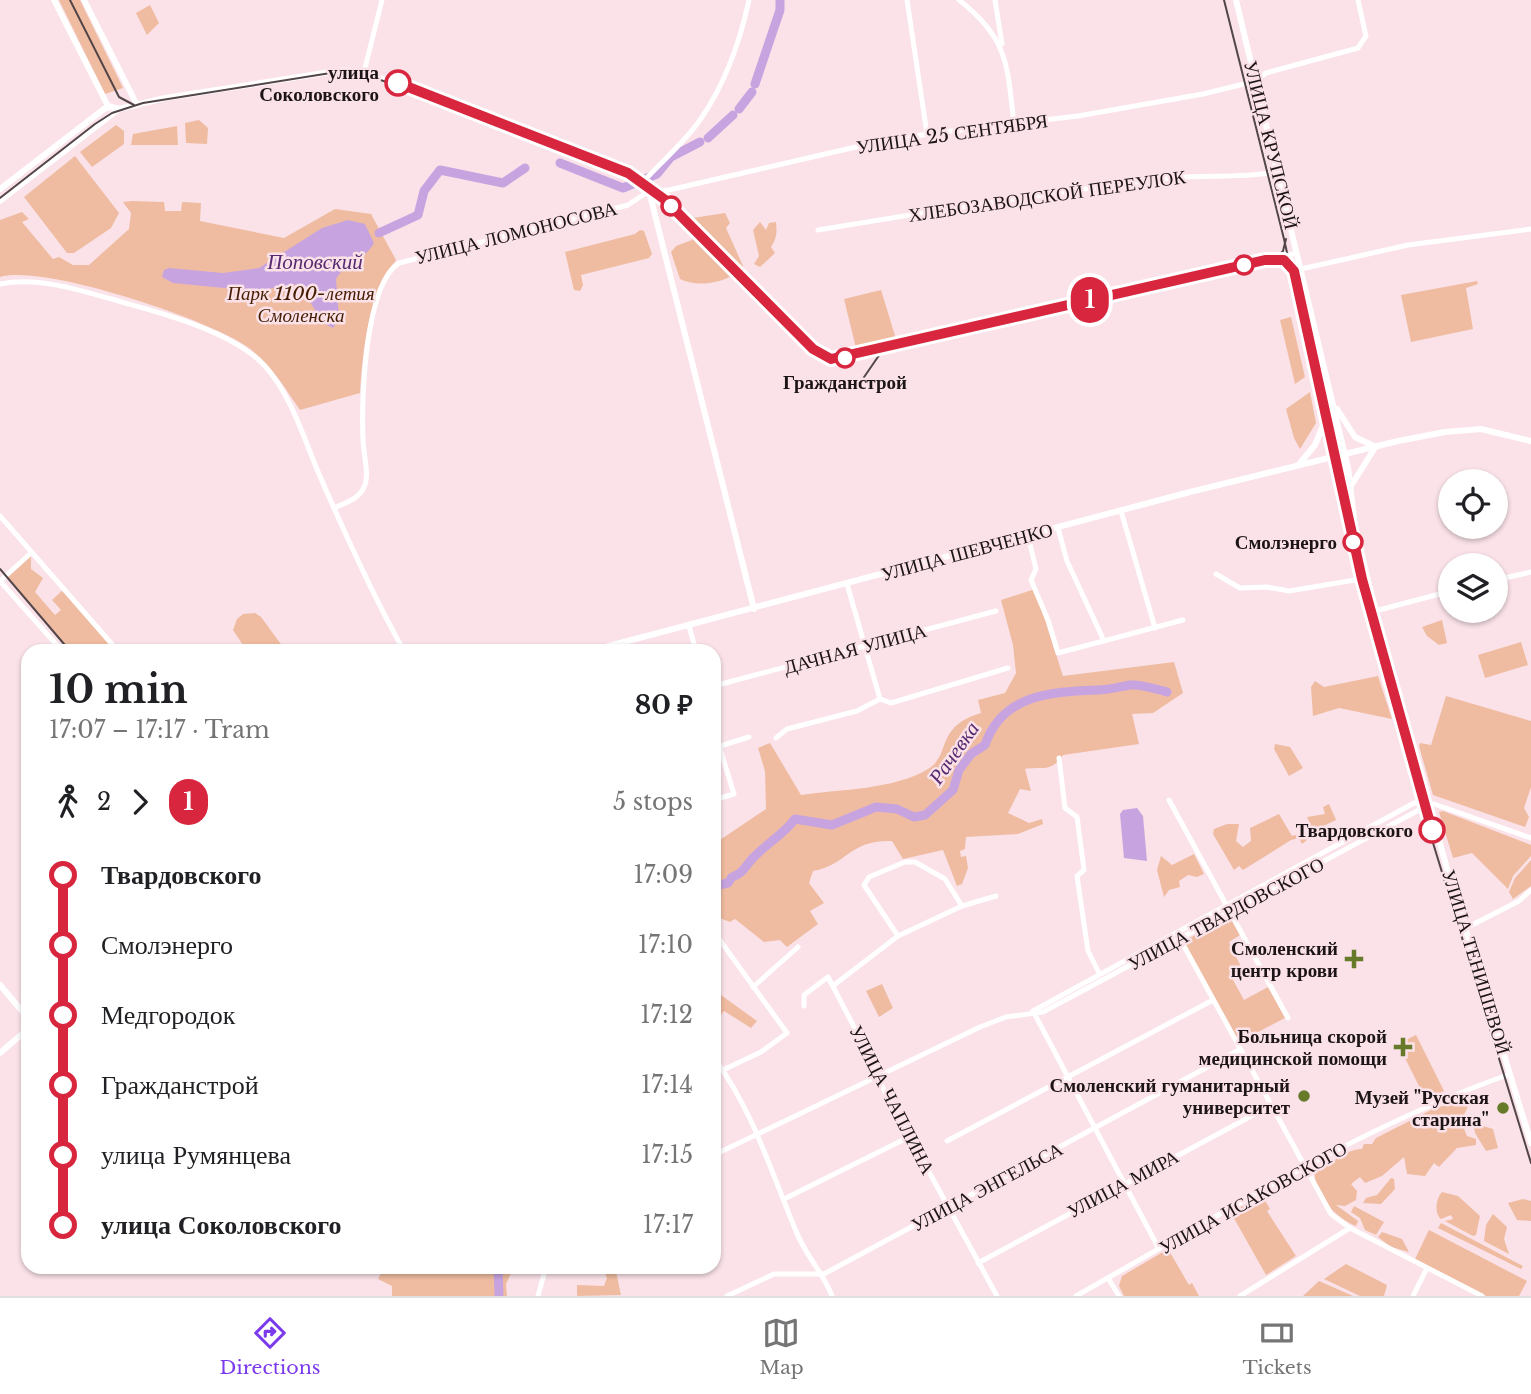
<!DOCTYPE html>
<meta charset="utf-8">
<style>
body{margin:0;font-family:"Libre Baskerville",serif;background:#f2f2f2;color:#202124;height:100vh;display:flex;flex-direction:column;font-size:26px;white-space:nowrap}
*{box-sizing:border-box;margin:0}
p{font-size:23px;color:#757577}
.icon{flex:none;width:38px;height:38px;fill:none;stroke:currentColor;stroke-width:2;stroke-linecap:round;stroke-linejoin:round}
.map{position:relative;flex:1;overflow:hidden}
.side{position:absolute;left:21px;top:644px;width:700px;height:630px;display:flex;flex-direction:column;background:#fff;border-radius:21px;box-shadow:0 2px 5px #0004}
.side>*{flex:none}
.badge{padding:0 14px;border-radius:23px;font-size:24px;line-height:46px}
.controls{position:absolute;left:1438px;top:469px;display:grid;gap:14px}
.controls a{display:grid;place-items:center;width:70px;height:70px;border-radius:50%;background:#fff;box-shadow:0 2px 5px #0004;font-size:35px}
.map>.badge{position:absolute;translate:-50% -50%;box-shadow:0 0 0 4px #fff}
.legs{display:flex;align-items:center;gap:10px;height:77px;padding:0 28px;font-size:23px}
.legs p{margin-inline-start:auto}
.headline{display:flex;align-items:center;justify-content:space-between;height:119px;padding:0 28px}
h1{font-size:38px;font-weight:700;line-height:52px}
ul{padding:0 28px;list-style:none}
li{display:flex;align-items:center;gap:24px;height:70px;font-size:26px}
li i{display:grid;place-items:center;width:10px;height:100%;margin:0 9px;background:currentColor}
li i::after{content:'';width:18px;height:18px;margin:-9px;border:5px solid;border-radius:50%;background:#fff}
li p{margin-inline-start:auto}
li:first-child i{background:linear-gradient(#0000 50%,currentColor 0)}
li:last-child i{background:linear-gradient(currentColor 50%,#0000 0)}
.tab-bar{display:flex;justify-content:space-around;align-items:center;height:98px;border-top:2px solid #e0e0e0;background:#fff;font-size:19px;color:#757577}
.tab-bar a{display:grid;justify-items:center;gap:4px}
.tab-bar .active{color:#7c3aed}
.map>svg:first-child{display:block}
</style>
<div class="map">
<svg width="1531" height="1296" viewBox="0 0 1531 1296">
<rect width="100%" height="100%" fill="#fae2e8"/>
<g fill="#efbca1">
<polygon points="59,0 80,0 123,88 105,94"/>
<polygon points="150,5 159,23 147,35 136,13"/>
<polygon points="199,120 208,128 207,144 186,143 185,123"/>
<polygon points="116,125 124,131 124,144 92,167 80,152"/>
<polygon points="177,126 178,145 131,145 133,134"/>
<polygon points="75,156 119,213 111,228 74,253 67,253 24,197"/>
<path d="M132,201L164,202L165,211H181L182,202L201,203L200,221L284,238L335,209L371,214L396,260C368,298 363,347 360,393L300,410C285,388 271,365 249,348C211,320 44,264 0,277V220L22,212L29,219L22,222L53,259L59,257L73,265H89L129,229L131,213L123,202Z"/>
<path d="M725,213L730,223L726,228L743,266C731,283 698,288 680,279L671,252L676,246L692,240L693,218Z"/>
<path d="M760,222L766,230L769,223L776,222C777,232 777,238 771,247L775,253L760,267L754,264L759,256L753,230Z"/>
<polygon points="640,230 644,231 652,254 649,258 581,275 583,285 580,291 574,290 565,252 635,234"/>
<polygon points="1477,281 1478,284 1466,288 1473,329 1411,342 1401,295"/>
<polygon points="881,290 896,339 856,348 844,299"/>
<polygon points="1291,317 1305,377 1295,384 1280,320"/>
<polygon points="1310,392 1316,423 1300,449 1294,438 1286,409"/>
<polygon points="31,553 31,569 43,578 35,592 55,615 61,610 52,600 64,589 117,651 70,651 6,576"/>
<path d="M1035,589L1063,676L1174,662L1183,693L1153,713L1132,714L1139,744L1063,755C1050,773 1045,766 1025,769L1031,791L1020,789L1008,813L1029,823L1042,819L1043,824L1018,834L966,837L965,849L960,851L961,857L966,856L968,868L962,884L957,886L943,850L903,859L892,841C848,840 848,865 813,871L809,883L824,903L810,911L818,924L787,947L780,940L764,942L735,919L730,922L717,917L714,920V844L766,809L765,771L758,748L770,743L801,795C841,789 893,790 928,769C952,755 934,727 981,713L978,700L1005,693L1016,673L1013,645L1001,600Z"/>
<polygon points="255,613 261,617 286,651 247,651 233,630 237,619 243,614"/>
<polygon points="1442,620 1447,643 1439,645 1427,636 1422,627"/>
<polygon points="1521,642 1528,665 1485,678 1478,655"/>
<polygon points="1378,676 1392,719 1339,708 1313,716 1311,687 1315,681 1324,687"/>
<polygon points="1446,696 1531,721 1531,787 1524,808 1529,817 1525,827 1433,795 1419,746 1420,743 1431,745"/>
<polygon points="1275,744 1290,747 1303,768 1289,776 1274,749"/>
<polygon points="1329,804 1336,820 1313,831 1307,817 1325,814 1323,807"/>
<polygon points="1443,811 1531,845 1531,856 1513,876 1508,889 1472,853 1453,858 1439,812"/>
<polygon points="1279,814 1292,836 1306,832 1307,840 1302,844 1299,838 1291,840 1243,870 1239,866 1234,870 1213,834 1214,829 1227,824 1239,824 1236,841 1243,847 1251,841 1250,828"/>
<polygon points="1194,854 1204,874 1197,877 1188,875 1179,881 1180,887 1169,890 1164,897 1157,870 1161,856 1172,865"/>
<polygon points="1531,860 1531,886 1513,899 1509,892 1515,878"/>
<polygon points="1230,917 1240,935 1229,942 1243,971 1232,978 1244,1000 1268,987 1285,1018 1239,1042 1182,942"/>
<polygon points="882,984 893,1008 879,1017 866,991"/>
<polygon points="714,990 757,1021 751,1028 724,1011 714,1023"/>
<polygon points="1416,1035 1444,1091 1426,1100 1398,1044"/>
<path d="M1455,1102L1469,1103C1464,1118 1459,1117 1467,1136L1476,1139V1145L1457,1148L1439,1167L1434,1163L1425,1176L1407,1174L1404,1157L1382,1176L1365,1183L1360,1177L1351,1184L1357,1191L1356,1200L1345,1206L1336,1205L1358,1221L1356,1226C1337,1219 1313,1194 1315,1173C1328,1167 1342,1150 1362,1149L1364,1144H1372L1376,1138L1433,1109Z"/>
<polygon points="1473,1123 1493,1129 1498,1148 1486,1151 1475,1133"/>
<polygon points="1391,1178 1394,1179 1395,1189 1381,1204 1363,1203 1366,1198 1377,1195"/>
<path d="M1442,1192L1458,1196L1480,1216L1476,1235L1473,1236L1445,1221L1453,1219L1451,1215L1441,1219C1434,1213 1436,1198 1442,1192Z"/>
<polygon points="1262,1195 1270,1209 1267,1211 1296,1256 1266,1275 1231,1213"/>
<polygon points="1523,1199 1531,1201 1531,1221 1517,1220 1508,1203"/>
<polygon points="1354,1206 1384,1222 1376,1235 1365,1230 1360,1218 1351,1212"/>
<polygon points="1493,1214 1507,1227 1504,1239 1509,1254 1484,1241 1486,1225"/>
<polygon points="1441,1223 1523,1266 1521,1269 1438,1228"/>
<polygon points="1429,1230 1527,1281 1519,1296 1486,1296 1415,1259"/>
<polygon points="1382,1232 1402,1239 1409,1252 1391,1247 1378,1237"/>
<polygon points="1168,1249 1189,1285 1192,1283 1199,1296 1124,1296 1119,1286 1122,1276"/>
<polygon points="1346,1264 1387,1285 1384,1296 1360,1296 1324,1279"/>
<polygon points="384,1267 514,1267 506,1284 507,1296 392,1296 392,1286 378,1279"/>
<polygon points="603,1267 615,1267 621,1295 577,1296 577,1285 604,1286 607,1278"/>
<polygon points="1319,1281 1353,1296 1303,1296"/>
</g>
<g fill="#c7a4e0">
<path d="M348,220L365,224L374,243C366,259 345,263 336,279L339,319L333,328L323,323L299,284L255,291L173,283L162,277L164,270L169,268L223,273L259,268L322,228Z"/>
<polygon points="1137,808 1143,816 1147,861 1124,858 1120,814 1123,810"/>
</g>
<g fill="none" stroke-linecap="round" stroke-linejoin="round">
<g stroke="#c7a4e0" stroke-width="9">
<polyline points="755,84 780,10 780,0"/>
<polyline points="739,109 752,92"/>
<polyline points="708,138 733,115"/>
<polyline points="560,163 623,188 657,174 671,157 700,142"/>
<polyline points="379,233 418,215 424,191 440,170 503,183 525,168"/>
<path d="M714,886L728,883L732,877C743,874 745,866 753,858C766,844 783,835 795,819L832,825L876,807L897,809L914,817L925,815L953,790L959,770L971,754L985,745C1002,694 1051,692 1097,690C1109,690 1119,687 1130,685C1141,684 1156,689 1167,692"/>
<polyline points="498,1267 499,1296"/>
</g>
<g stroke="#fff" stroke-width="5">
<polyline points="907,0 927,134"/>
<path d="M959,0C1009,39 1007,65 1014,124"/>
<polyline points="995,0 1002,44"/>
<polyline points="364,72 382,0"/>
<path d="M641,184C660,163 684,143 700,120C725,84 740,42 749,0"/>
<path d="M818,230C932,211 1046,193 1161,179C1199,174 1239,179 1277,172"/>
<polyline points="1301,269 1408,245 1531,229"/>
<path d="M0,284C41,276 86,292 125,303C168,315 232,332 264,365C291,394 304,439 319,474C345,534 372,594 404,651"/>
<polyline points="809,349 821,357 841,361 1297,253"/>
<path d="M334,508C345,503 359,499 364,487C370,475 363,453 363,439C361,401 365,284 399,263L628,205L649,191L669,190L860,146L927,134L1078,116L1203,94L1256,81L1266,73L1358,48L1366,36L1358,0"/>
<polyline points="1121,511 1155,628"/>
<polyline points="0,516 118,651"/>
<polyline points="1058,528 1067,561 1104,641"/>
<polyline points="1028,536 1036,569 1031,580 1048,620 1058,653 1183,620"/>
<polyline points="1216,574 1240,588 1267,587 1289,591 1367,578"/>
<polyline points="1496,580 1531,572"/>
<polyline points="0,581 62,651"/>
<polyline points="0,581 31,553"/>
<polyline points="847,584 880,699"/>
<polyline points="1375,611 1451,591"/>
<polyline points="689,626 696,651"/>
<polyline points="714,686 996,611"/>
<polyline points="714,729 734,794 714,800"/>
<polyline points="776,738 787,729 857,711 880,699 891,703 1008,668"/>
<polyline points="714,748 749,737"/>
<polyline points="1059,758 1065,808 1077,817 1084,870 1077,876 1088,951 1099,973"/>
<polyline points="1169,800 1288,1018"/>
<polyline points="1466,928 1519,901 1531,890"/>
<polyline points="714,932 787,1033 761,1052 723,1070"/>
<polyline points="898,936 864,885 869,877 905,862 915,862 945,879 962,906"/>
<polyline points="1179,937 1331,1214 1350,1228 1482,1296"/>
<polyline points="834,985 898,936 962,906 996,896"/>
<polyline points="753,987 798,947"/>
<polyline points="804,1006 804,995 828,977 875,1067 876,1075 997,1296"/>
<polyline points="1033,1011 1414,803 1434,804 1531,838"/>
<polyline points="1033,1011 1159,1249"/>
<path d="M714,1058C753,1110 771,1172 796,1231C805,1255 823,1272 832,1296"/>
<polyline points="947,1141 1213,1000"/>
<polyline points="714,1155 980,1027 1006,1017 1043,1012 1417,811 1428,802"/>
<polyline points="784,1199 909,1137"/>
<polyline points="978,1263 1270,1106"/>
<polyline points="1108,1278 1119,1296"/>
<polyline points="538,1296 546,1267"/>
<polyline points="727,1296 774,1274 824,1274 1239,1050"/>
<path d="M1076,1296C1217,1217 1357,1128 1510,1074"/>
<polyline points="1240,1296 1350,1228"/>
<polyline points="1413,1296 1427,1268"/>
</g>
<g stroke="#fff" stroke-width="6">
<polyline points="54,0 109,108"/>
<polyline points="84,0 136,103"/>
<polyline points="1236,0 1332,401 1348,468 1355,526 1381,635 1446,865 1531,1143"/>
<polyline points="0,189 108,106 119,109"/>
<polyline points="0,201 119,109 165,98 343,70 364,72 399,85 628,175 649,191 754,609"/>
<polyline points="1337,409 1355,437 1374,446"/>
<polyline points="1338,455 1345,481"/>
<polyline points="1300,463 1315,445 1332,403"/>
<polyline points="1349,489 1376,446"/>
<polyline points="590,651 1190,492 1398,441 1445,432 1481,429 1531,441"/>
<polyline points="0,985 28,1018"/>
<polyline points="0,1053 28,1029"/>
</g>
<g stroke="#524649" stroke-width="2">
<polyline points="70,0 119,97 134,105"/>
<polyline points="1224,0 1284,239 1359,579 1426,820 1531,1163"/>
<polyline points="0,198 95,124 112,113 143,103 343,71 363,74 398,86 640,183 814,353 826,360 845,361 1273,261 1283,251 1286,239"/>
<polyline points="1268,259 1284,260 1294,271"/>
<polyline points="860,383 882,351"/>
<polyline points="0,569 70,651"/>
</g>
</g>
<g fill="none" stroke-linecap="round" stroke-linejoin="round">
<g stroke="#fff" stroke-width="16">
<polyline id="line-1" points="398,83 628,173 664,199 813,349 831,359 1265,260 1284,260 1294,271 1362,579 1432,830"/>
</g>
<use href="#line-1" stroke="#d7263d" stroke-width="10"/>
</g>
<g fill="#fff" stroke="#d7263d" stroke-width="3.5">
<circle cx="398" cy="83" r="12"/>
<circle cx="671" cy="206" r="9"/>
<circle cx="1244" cy="265" r="9"/>
<circle cx="845" cy="358" r="9"/>
<circle cx="1353" cy="542" r="9"/>
<circle cx="1432" cy="830" r="12"/>
</g>
<g fill="#667a2a" stroke="#fae2e8" stroke-width="2.5">
<path d="M1350.5 948.5h7v7h7v7h-7v7h-7v-7h-7v-7h7z"/>
<path d="M1399.5 1036.5h7v7h7v7h-7v7h-7v-7h-7v-7h7z"/>
<circle cx="1304" cy="1096" r="7"/>
<circle cx="1503" cy="1108" r="7"/>
</g>
<g text-anchor="middle" dominant-baseline="central" stroke-width="5" stroke-linejoin="round" paint-order="stroke">
<g font-size="19" font-weight="bold" fill="#1c1416" stroke="#fae2e8" text-anchor="end">
<text x="379" y="72">улица<tspan x="379" dy="22">Соколовского</tspan></text>
<text x="845" y="382" text-anchor="middle">Гражданстрой</text>
<text x="1337" y="542">Смолэнерго</text>
<text x="1413" y="830">Твардовского</text>
</g>
<g font-size="19" fill="#1c1416" stroke="#fae2e8">
<text transform="translate(952 134) rotate(-8)">УЛИЦА 25 СЕНТЯБРЯ</text>
<text transform="translate(1271 145) rotate(76)">УЛИЦА КРУПСКОЙ</text>
<text transform="translate(1047 196) rotate(-8)">ХЛЕБОЗАВОДСКОЙ ПЕРЕУЛОК</text>
<text transform="translate(516 233) rotate(-14)">УЛИЦА ЛОМОНОСОВА</text>
<text transform="translate(967 552) rotate(-15)">УЛИЦА ШЕВЧЕНКО</text>
<text transform="translate(855 649) rotate(-15)">ДАЧНАЯ УЛИЦА</text>
<text transform="translate(1226 914) rotate(-28)">УЛИЦА ТВАРДОВСКОГО</text>
<text transform="translate(1476 962) rotate(73)">УЛИЦА ТЕНИШЕВОЙ</text>
<text transform="translate(892 1100) rotate(63)">УЛИЦА ЧАПЛИНА</text>
<text transform="translate(1123 1184) rotate(-28)">УЛИЦА МИРА</text>
<text transform="translate(987 1187) rotate(-28)">УЛИЦА ЭНГЕЛЬСА</text>
<text transform="translate(1253 1198) rotate(-29)">УЛИЦА ИСАКОВСКОГО</text>
</g>
<g font-size="19" font-style="italic" fill="#451c02" stroke="#fae2e8">
<text x="301" y="293">Парк 1100-летия<tspan x="301" dy="22">Смоленска</tspan></text>
</g>
<g font-size="19" font-weight="bold" fill="#1c1416" stroke="#fae2e8" text-anchor="end">
<text x="1338" y="948">Смоленский<tspan x="1338" dy="22">центр крови</tspan></text>
<text x="1387" y="1036">Больница скорой<tspan x="1387" dy="22">медицинской помощи</tspan></text>
<text x="1290" y="1085">Смоленский гуманитарный<tspan x="1290" dy="22">университет</tspan></text>
<text x="1489" y="1097">Музей "Русская<tspan x="1489" dy="22">старина"</tspan></text>
</g>
<g font-size="21" font-style="italic" fill="#562970" stroke="#fae2e8">
<text x="315" y="262">Поповский</text>
<text transform="translate(954 753) rotate(-55)">Рачевка</text>
</g>
</g>
</svg>
<div class="controls">
<a><svg class="icon" aria-label="locate" viewBox="0 0 24 24"><circle cx="12" cy="12" r="6"/><path d="M12 2v4M12 18v4M2 12h4M18 12h4"/></svg></a>
<a><svg class="icon" aria-label="layers" viewBox="0 0 24 24"><path d="M12 4l9 5-9 5-9-5zM3 14l9 5 9-5"/></svg></a>
</div>
<b class="badge" style="left:1090px;top:300px;background:#d7263d;color:#fff">1</b>
<section class="side">
<div class="headline"><div><h1>10 min</h1><p>17:07 – 17:17 · Tram</p></div><b>80 ₽</b></div>
<div class="legs"><svg class="icon" aria-label="walk" viewBox="0 0 24 24"><circle cx="13" cy="4" r="2"/><path d="M13 8l-2 6 4 7M11 14l-3 7M7 12l3-4h3l4 4"/></svg>2<svg class="icon" aria-label="forward" viewBox="0 0 24 24"><path d="M9 5l7 7-7 7"/></svg><b class="badge" style="background:#d7263d;color:#fff">1</b><p>5 stops</p></div>
<ul>
<li><i style="color:#d7263d"></i><b>Твардовского</b><p>17:09</p></li>
<li><i style="color:#d7263d"></i><span>Смолэнерго</span><p>17:10</p></li>
<li><i style="color:#d7263d"></i><span>Медгородок</span><p>17:12</p></li>
<li><i style="color:#d7263d"></i><span>Гражданстрой</span><p>17:14</p></li>
<li><i style="color:#d7263d"></i><span>улица Румянцева</span><p>17:15</p></li>
<li><i style="color:#d7263d"></i><b>улица Соколовского</b><p>17:17</p></li>
</ul>
</section>
</div>
<nav class="tab-bar">
<a class="active"><svg class="icon" aria-label="directions" viewBox="0 0 24 24"><path d="M12 3l9 9-9 9-9-9zM9 14v-3h6M13 9l2 2-2 2"/></svg>Directions</a>
<a><svg class="icon" aria-label="map" viewBox="0 0 24 24"><path d="M3 6l6-2 6 2 6-2v14l-6 2-6-2-6 2zM9 4v14M15 6v14"/></svg>Map</a>
<a><svg class="icon" aria-label="tickets" viewBox="0 0 24 24"><path d="M3 7h18v10H3zM15 7v10"/></svg>Tickets</a>
</nav>
